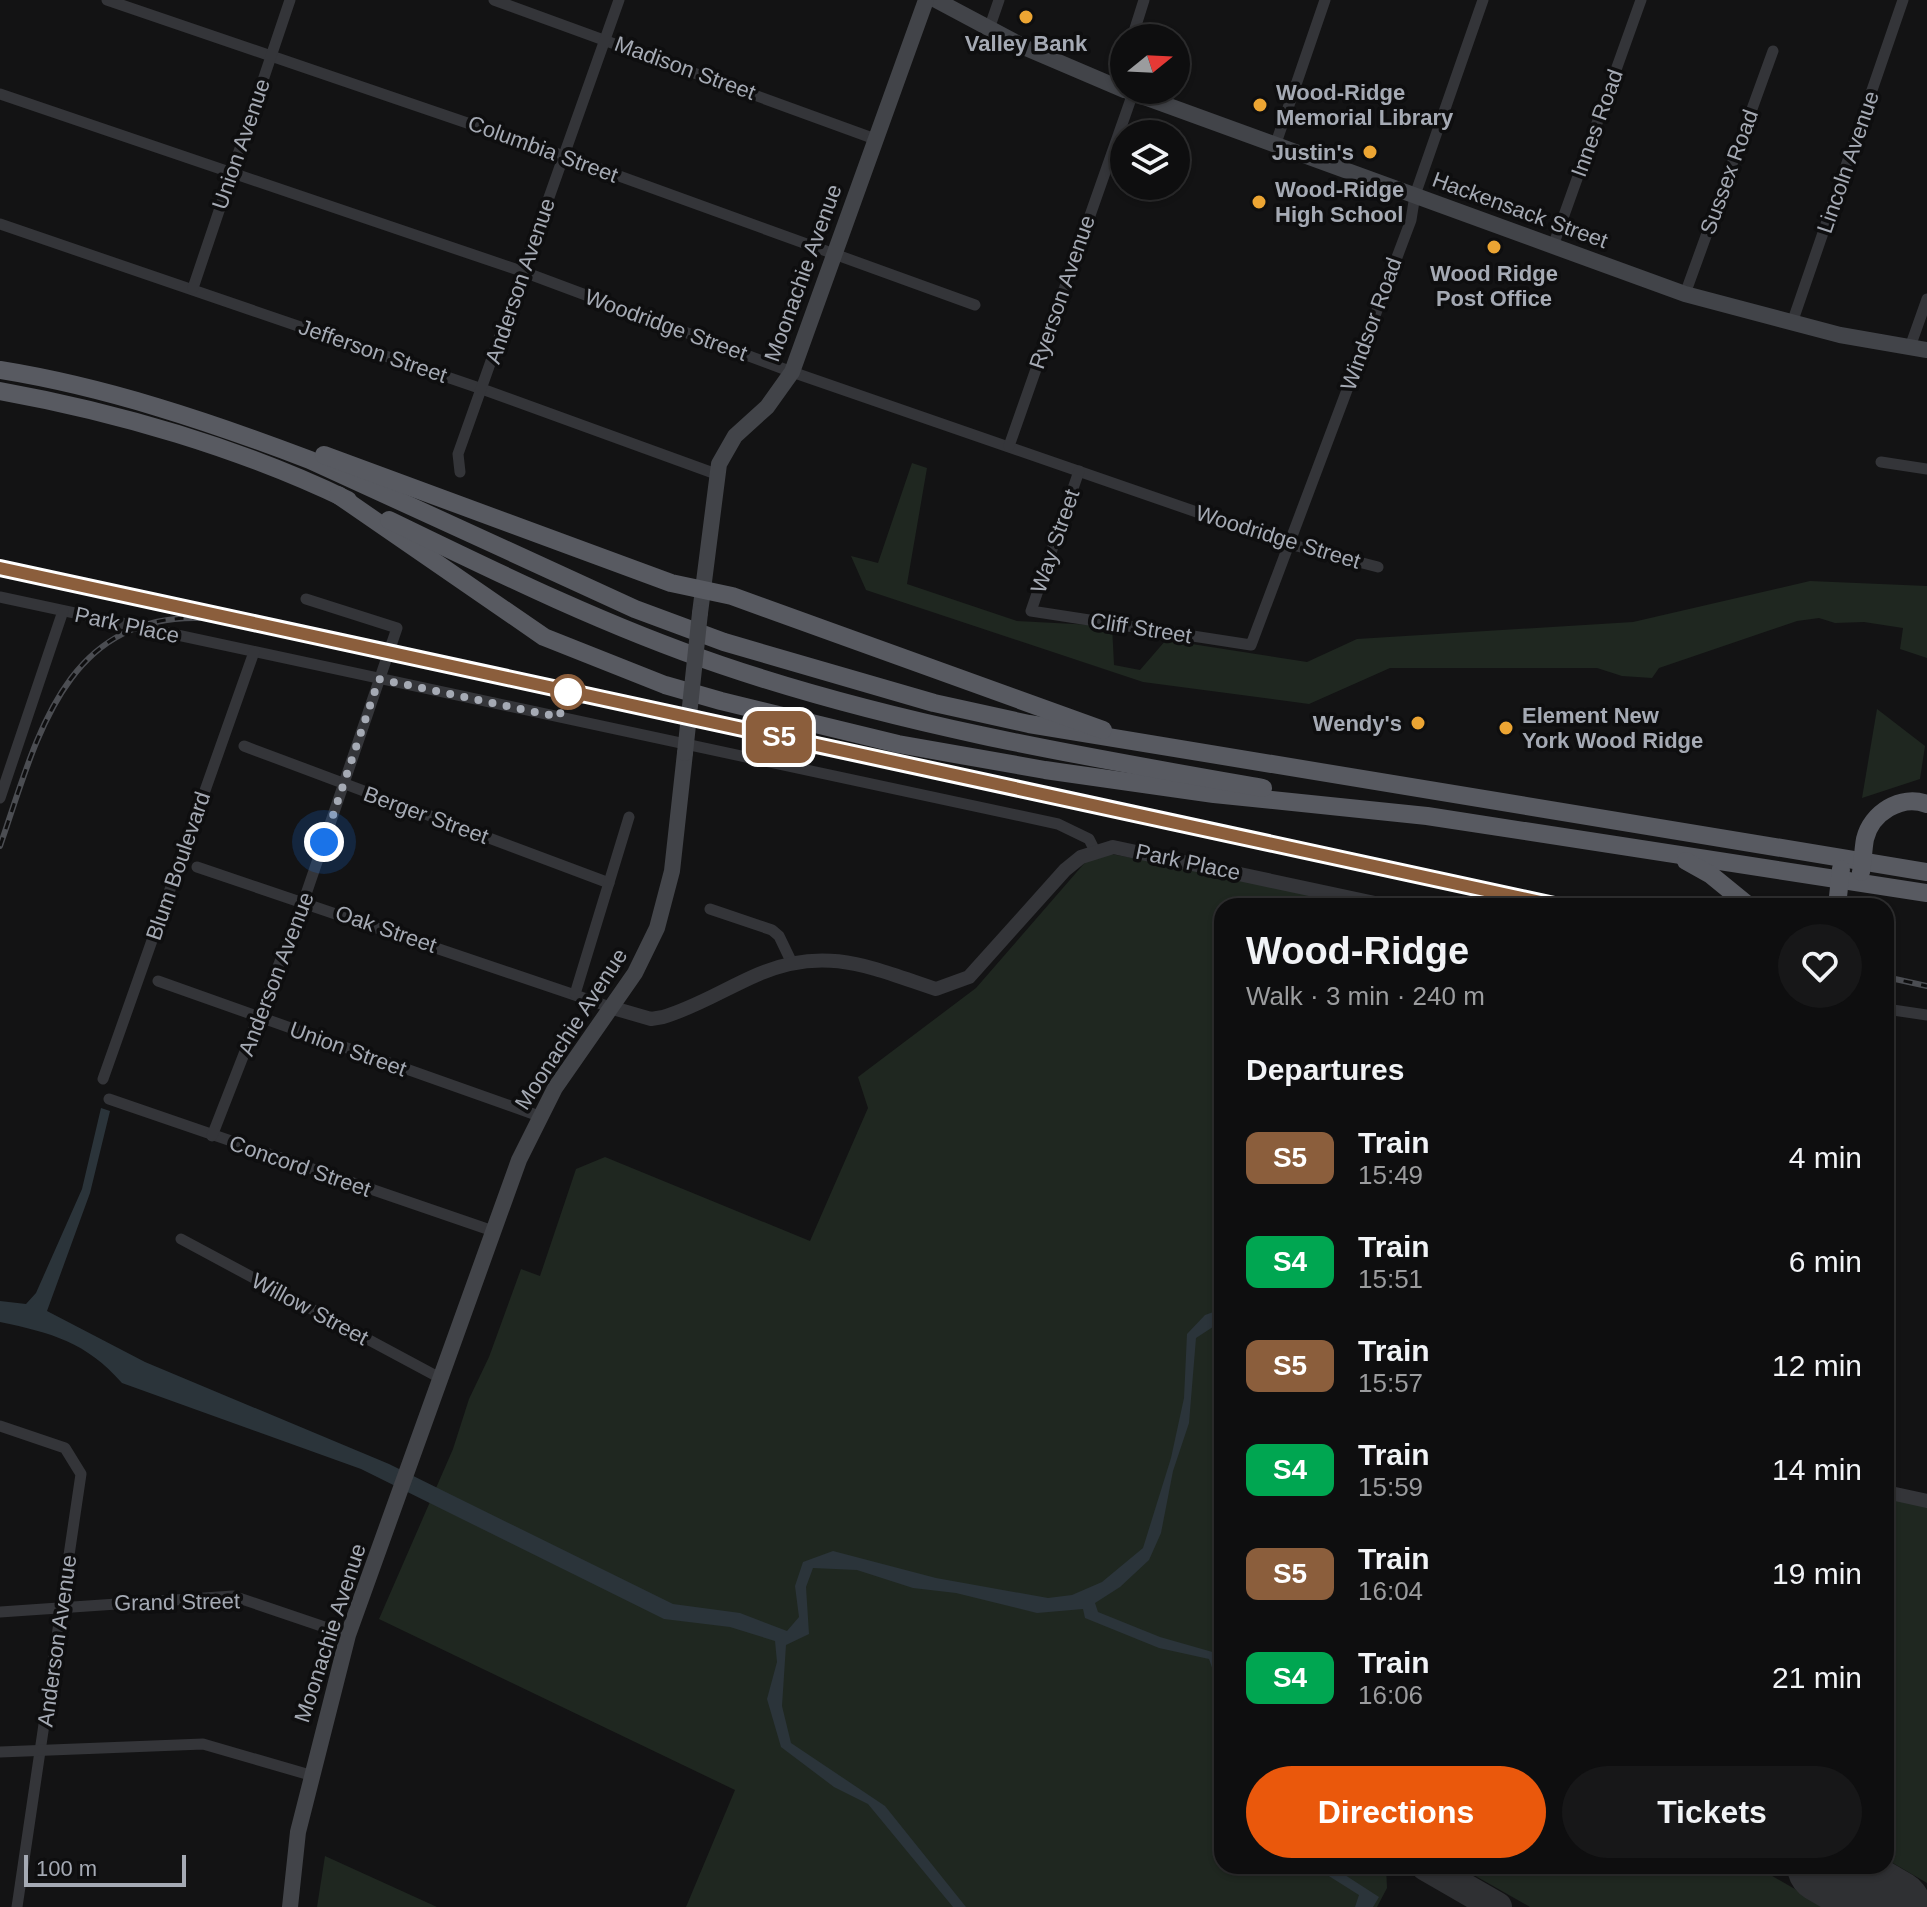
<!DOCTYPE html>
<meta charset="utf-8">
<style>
body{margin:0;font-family:Arial,sans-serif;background:#171718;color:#f1f3f6;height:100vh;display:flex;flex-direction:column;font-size:30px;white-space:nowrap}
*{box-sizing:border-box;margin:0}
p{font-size:26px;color:#9b9c9e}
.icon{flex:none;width:44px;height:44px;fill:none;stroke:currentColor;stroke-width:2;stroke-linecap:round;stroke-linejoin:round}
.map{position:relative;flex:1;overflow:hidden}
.drawer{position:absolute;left:1214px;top:898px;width:680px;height:976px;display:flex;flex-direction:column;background:#0e0e0f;border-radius:24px;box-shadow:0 2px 6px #0004,0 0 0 2px #2e2e2f}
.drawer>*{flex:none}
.badge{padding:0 16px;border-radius:12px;font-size:28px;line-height:52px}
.needle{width:52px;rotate:72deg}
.controls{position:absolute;left:1110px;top:24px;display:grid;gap:16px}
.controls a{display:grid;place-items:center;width:80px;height:80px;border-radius:50%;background:#0e0e0f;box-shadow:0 2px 6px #0004,0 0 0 2px #2e2e2f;font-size:40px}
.scale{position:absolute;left:24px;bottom:20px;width:162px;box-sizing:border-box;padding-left:8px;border:4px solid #a5aab4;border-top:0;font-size:22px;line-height:28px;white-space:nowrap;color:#a5aab4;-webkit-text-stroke:6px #0e0e0f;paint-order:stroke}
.you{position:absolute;width:40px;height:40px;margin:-20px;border:6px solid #fff;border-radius:50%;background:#1a73e8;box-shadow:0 0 0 12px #1a73e833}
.map>.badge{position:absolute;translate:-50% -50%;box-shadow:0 0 0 4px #fff}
h2{padding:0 32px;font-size:30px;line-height:72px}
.round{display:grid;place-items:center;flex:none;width:84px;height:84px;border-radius:42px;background:#171718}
.head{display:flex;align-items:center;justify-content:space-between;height:136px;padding:0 32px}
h1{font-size:38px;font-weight:800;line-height:60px}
.button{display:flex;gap:16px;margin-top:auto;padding:16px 32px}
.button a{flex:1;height:92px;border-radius:48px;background:#ea580c;color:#fff;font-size:32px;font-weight:800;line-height:92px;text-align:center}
.button a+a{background:#171718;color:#f1f3f6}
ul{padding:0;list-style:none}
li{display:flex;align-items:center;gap:24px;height:104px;padding:0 32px}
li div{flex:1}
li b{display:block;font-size:30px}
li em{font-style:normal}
li .badge{min-width:88px;font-weight:700;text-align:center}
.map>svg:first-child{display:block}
</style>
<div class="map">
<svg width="1927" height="1907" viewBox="0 0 1927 1907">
<rect width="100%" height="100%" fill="#131314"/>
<g fill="#1f2720">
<polygon points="912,463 927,468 907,584 1017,621 1112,626 1114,665 1140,670 1166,640 1307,662 1357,639 1633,622 1810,581 1927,586 1927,658 1900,649 1903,628 1864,622 1835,623 1819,618 1797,621 1659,668 1652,678 1622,676 1597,668 1390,668 1309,704 1143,682 866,590 851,556 878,563"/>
<polygon points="1877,709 1925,746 1920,779 1862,798"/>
<polygon points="1095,851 1389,906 1222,906 1222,1540 1214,1547 1222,1551 1222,1866 1386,1866 1387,1888 1377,1907 686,1907 735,1790 379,1619 453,1449 469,1399 489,1357 521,1269 540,1276 576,1169 605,1157 810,1241 868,1108 858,1077 976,988"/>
<polygon points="1886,1498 1927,1507 1927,1883 1886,1859"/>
<polygon points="325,1856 437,1907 317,1907"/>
<polygon points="1458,1866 1755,1866 1826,1907 1530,1907"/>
</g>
<g fill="#2b343a">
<path d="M101,1108L110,1111L90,1193L47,1311L145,1362L389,1464L673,1604L740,1613L787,1631L799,1617L795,1586L803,1562L833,1551L936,1578L1048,1598L1072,1595L1102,1582L1143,1548L1171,1458L1184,1398L1187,1334L1205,1315L1222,1309V1321L1196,1338L1189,1423L1173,1471L1161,1533L1149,1560L1120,1587L1095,1603L1098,1612L1160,1637L1216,1653L1222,1667V1696L1209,1659L1159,1648L1085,1618L1083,1609L1037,1613L956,1593L913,1588L857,1570L813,1568L806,1587L809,1634L786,1645L782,1706L791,1743L885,1806L966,1907H953L868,1804L834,1787L781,1747L767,1699L777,1662L775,1641L730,1627L664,1619L361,1469L122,1383C86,1342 52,1333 0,1322V1301L26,1304L36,1293L82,1189Z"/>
<polygon points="1313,1866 1331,1866 1379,1897 1373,1907 1355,1907 1359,1895"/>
</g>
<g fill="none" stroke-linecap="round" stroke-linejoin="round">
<polyline stroke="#2f3033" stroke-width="30" points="1426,1866 1497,1907"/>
<polyline stroke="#2f3033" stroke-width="74" points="1824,1866 1894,1907"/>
<g stroke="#343539" stroke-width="11">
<polyline points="107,0 564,156 975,305"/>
<polyline points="494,0 875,139"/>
<polyline points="989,29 999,0"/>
<polyline points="1132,38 1144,0"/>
<polyline points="1116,87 1124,61"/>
<polyline points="0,94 524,272 792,372 1289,544 1378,567"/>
<polyline points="1275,146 1325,0"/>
<polyline points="0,224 482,389 716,474"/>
<polyline points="1553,246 1641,0"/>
<polyline points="193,288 290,0"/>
<polyline points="1685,294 1773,51"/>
<polyline points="1792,323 1903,0"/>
<polyline points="1910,347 1927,299"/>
<polyline points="1009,446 1133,93"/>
<polyline points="1881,462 1927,469"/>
<polyline points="1079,471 1031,611 1251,645 1411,220 1415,195 1483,0"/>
<polyline points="460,472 458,454 619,0"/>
<polyline points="0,597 1058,824 1089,839 1095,851"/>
<polyline points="244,746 609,883"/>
<polyline points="0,798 63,611"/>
<polyline points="197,867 613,1008"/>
<polyline points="710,909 772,930 779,936 792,963"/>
<polyline points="158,981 539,1116"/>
<polyline points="575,994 629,817"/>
<polyline points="1886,1009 1927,1015"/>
<polyline points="103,1079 254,652"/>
<polyline points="109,1099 493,1231"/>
<polyline points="212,1136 304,900 397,628 306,599"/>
<polyline points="181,1239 440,1378"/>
<polyline points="0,1426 65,1448 81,1474 17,1907"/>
<polyline points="0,1612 233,1596 348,1635"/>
<polyline points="0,1752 203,1744 310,1775"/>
</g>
<g stroke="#343539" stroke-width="14">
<path d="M613,1008L651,1019L663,1017C697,1007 726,988 759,974C826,945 872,968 936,989L969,977L1065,870L1081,857L1113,847L1389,906"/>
<polyline points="1886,1492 1927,1501"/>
</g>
<g stroke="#424449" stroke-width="16">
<polyline points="936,0 1028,49 1124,90"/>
<polyline points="1125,90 1685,294 1840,335 1927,350"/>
<polyline points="700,613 719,464 735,436 767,407 792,372 926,0"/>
<polyline points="290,1907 298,1832 348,1635 519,1160 555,1088 635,973 657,928 672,871 685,753"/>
</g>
<g stroke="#585a61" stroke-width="18">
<path d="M0,370C106,387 210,422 310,460L635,609L724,642L934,703L1029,724L1927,872"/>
<path d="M0,391C117,412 240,448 348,500"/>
<polyline points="324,455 671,583 732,596 1103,730"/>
<polyline points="338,495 544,637 665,685 721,701 898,744 1045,770 1214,794 1427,816 1927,893"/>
<path d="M389,520C498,573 606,626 721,665C897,725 1080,756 1263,788"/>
<polyline points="1686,861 1711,875 1749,906"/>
<path d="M1861,872C1863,861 1863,850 1865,839C1871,813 1901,794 1927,804"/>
<polyline points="1837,906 1841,869"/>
</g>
<g stroke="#4b4d52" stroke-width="6">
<g id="rail">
<polyline points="0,568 1559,906"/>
<path d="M0,846C36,743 62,615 199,618"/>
<polyline points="1886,977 1927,986"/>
</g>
</g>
<use href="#rail" stroke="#0e0e0f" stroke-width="3" stroke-dasharray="9" stroke-linecap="butt"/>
<polyline stroke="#424449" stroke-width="16" points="685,753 700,613"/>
</g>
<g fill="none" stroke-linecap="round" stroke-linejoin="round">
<g stroke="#fff" stroke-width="18">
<polyline id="line" points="0,568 1559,906"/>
</g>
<use href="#line" stroke="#8b5e3c" stroke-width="12"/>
<polyline stroke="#a5aab4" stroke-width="8" stroke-dasharray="0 14.4" points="324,842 379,679 559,717 568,692"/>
</g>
<g fill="#eca533" stroke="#0e0e0f" stroke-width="3">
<circle cx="1026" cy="17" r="8"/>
<circle cx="1260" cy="105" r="8"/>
<circle cx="1370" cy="152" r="8"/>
<circle cx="1259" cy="202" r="8"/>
<circle cx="1494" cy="247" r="8"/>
<circle cx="1418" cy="723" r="8"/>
<circle cx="1506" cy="728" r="8"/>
</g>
<circle fill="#fff" stroke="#8b5e3c" stroke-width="4" cx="568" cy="692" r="16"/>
<g text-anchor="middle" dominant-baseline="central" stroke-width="7" stroke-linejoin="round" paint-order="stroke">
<g font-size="22" font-weight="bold" fill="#a5aab4" stroke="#0e0e0f" text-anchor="start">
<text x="1026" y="43" text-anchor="middle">Valley Bank</text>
<text x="1276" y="92">Wood-Ridge<tspan x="1276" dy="25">Memorial Library</tspan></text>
<text x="1354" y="152" text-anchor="end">Justin's</text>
<text x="1275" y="189">Wood-Ridge<tspan x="1275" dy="25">High School</tspan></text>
<text x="1494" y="273" text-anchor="middle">Wood Ridge<tspan x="1494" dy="25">Post Office</tspan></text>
<text x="1522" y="715">Element New<tspan x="1522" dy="25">York Wood Ridge</tspan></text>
<text x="1402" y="723" text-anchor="end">Wendy's</text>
</g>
<g font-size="22" fill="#a5aab4" stroke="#0e0e0f">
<text transform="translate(685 68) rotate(20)">Madison Street</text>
<text transform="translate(1597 123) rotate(-70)">Innes Road</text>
<text transform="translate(241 144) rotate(-71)">Union Avenue</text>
<text transform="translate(543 149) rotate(20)">Columbia Street</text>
<text transform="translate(1848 162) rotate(-71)">Lincoln Avenue</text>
<text transform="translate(1729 172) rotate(-70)">Sussex Road</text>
<text transform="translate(1520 210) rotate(20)">Hackensack Street</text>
<text transform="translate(803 273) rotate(-70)">Moonachie Avenue</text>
<text transform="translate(520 281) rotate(-71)">Anderson Avenue</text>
<text transform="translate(1062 292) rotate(-71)">Ryerson Avenue</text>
<text transform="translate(1371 324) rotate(-70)">Windsor Road</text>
<text transform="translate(666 325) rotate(20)">Woodridge Street</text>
<text transform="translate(373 351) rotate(19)">Jefferson Street</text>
<text transform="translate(1278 537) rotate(17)">Woodridge Street</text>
<text transform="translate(1055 541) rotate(-71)">Way Street</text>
<text transform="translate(127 625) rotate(12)">Park Place</text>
<text transform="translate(1141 628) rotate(9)">Cliff Street</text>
<text transform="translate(426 815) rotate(20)">Berger Street</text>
<text transform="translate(1188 862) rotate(12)">Park Place</text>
<text transform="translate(178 866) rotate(-71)">Blum Boulevard</text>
<text transform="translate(386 929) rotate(19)">Oak Street</text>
<text transform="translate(276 974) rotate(-69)">Anderson Avenue</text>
<text transform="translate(571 1029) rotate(-57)">Moonachie Avenue</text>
<text transform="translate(348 1049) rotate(20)">Union Street</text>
<text transform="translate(300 1166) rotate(19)">Concord Street</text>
<text transform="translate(310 1309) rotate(28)">Willow Street</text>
<text transform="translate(177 1602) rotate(-1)">Grand Street</text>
<text transform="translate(330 1633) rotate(-72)">Moonachie Avenue</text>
<text transform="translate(57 1641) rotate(-82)">Anderson Avenue</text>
</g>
</g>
</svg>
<div class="controls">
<a><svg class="needle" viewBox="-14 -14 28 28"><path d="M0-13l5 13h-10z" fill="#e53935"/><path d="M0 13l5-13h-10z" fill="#9b9c9e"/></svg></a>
<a><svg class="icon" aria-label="layers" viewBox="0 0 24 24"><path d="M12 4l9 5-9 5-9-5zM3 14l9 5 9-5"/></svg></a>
</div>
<div class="scale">100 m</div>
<div class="you" style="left:324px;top:842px"></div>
<b class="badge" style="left:779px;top:737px;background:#8b5e3c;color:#fff">S5</b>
<section class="drawer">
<div class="head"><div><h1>Wood-Ridge</h1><p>Walk · 3 min · 240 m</p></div><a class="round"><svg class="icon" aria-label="heart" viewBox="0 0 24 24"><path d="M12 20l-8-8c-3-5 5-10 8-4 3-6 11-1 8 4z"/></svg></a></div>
<h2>Departures</h2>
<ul>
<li><span class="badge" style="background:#8b5e3c;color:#fff">S5</span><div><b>Train</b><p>15:49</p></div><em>4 min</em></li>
<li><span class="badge" style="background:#00a651;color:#fff">S4</span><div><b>Train</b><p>15:51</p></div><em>6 min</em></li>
<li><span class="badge" style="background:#8b5e3c;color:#fff">S5</span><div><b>Train</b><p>15:57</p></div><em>12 min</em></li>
<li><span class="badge" style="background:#00a651;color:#fff">S4</span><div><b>Train</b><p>15:59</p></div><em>14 min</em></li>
<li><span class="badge" style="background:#8b5e3c;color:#fff">S5</span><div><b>Train</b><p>16:04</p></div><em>19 min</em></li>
<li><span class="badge" style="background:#00a651;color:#fff">S4</span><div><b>Train</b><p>16:06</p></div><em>21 min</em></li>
</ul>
<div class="button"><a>Directions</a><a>Tickets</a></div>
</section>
</div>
